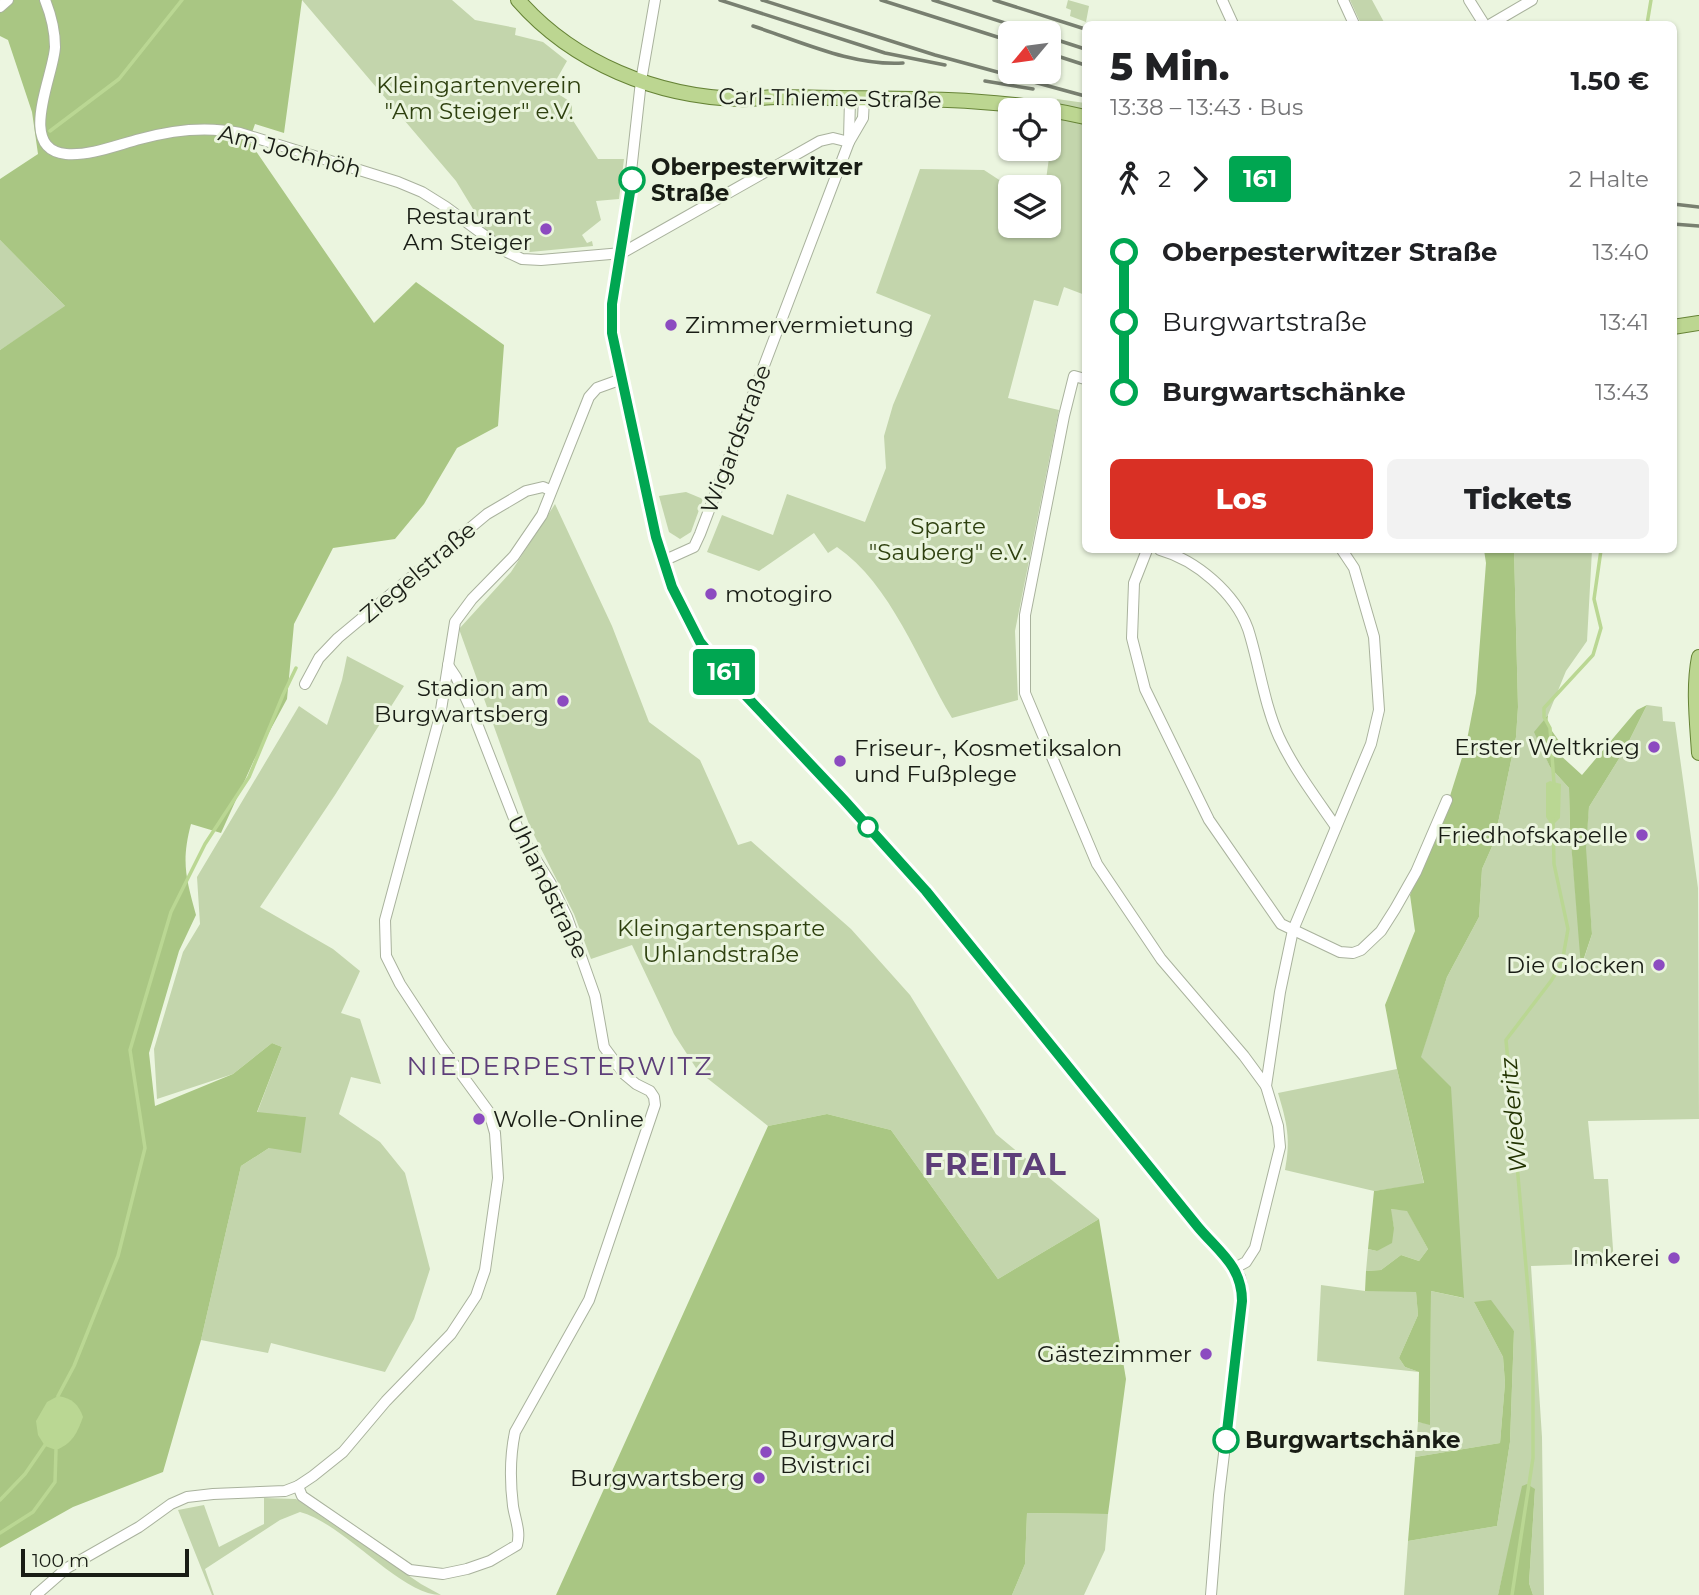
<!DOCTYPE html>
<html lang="de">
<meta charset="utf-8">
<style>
body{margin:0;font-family:Montserrat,sans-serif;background:#f2f2f2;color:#202124;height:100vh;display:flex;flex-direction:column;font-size:26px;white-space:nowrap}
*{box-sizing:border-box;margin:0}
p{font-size:23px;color:#757577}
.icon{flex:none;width:38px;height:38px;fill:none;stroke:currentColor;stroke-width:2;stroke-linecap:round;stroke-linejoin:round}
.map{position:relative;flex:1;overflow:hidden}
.side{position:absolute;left:1082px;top:21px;width:595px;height:532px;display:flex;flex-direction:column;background:#fff;border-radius:10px;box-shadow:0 2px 5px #0004}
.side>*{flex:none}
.badge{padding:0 14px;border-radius:5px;font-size:24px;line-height:46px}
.needle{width:46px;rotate:241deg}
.tools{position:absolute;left:998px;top:21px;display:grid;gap:14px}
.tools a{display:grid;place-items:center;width:63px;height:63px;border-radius:10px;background:#fff;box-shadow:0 2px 5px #0004;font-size:35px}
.scale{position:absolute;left:21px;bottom:18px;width:168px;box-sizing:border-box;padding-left:7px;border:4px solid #191d15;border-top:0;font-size:19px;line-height:24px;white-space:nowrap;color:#191d15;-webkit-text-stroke:5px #ebf5df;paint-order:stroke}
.map>.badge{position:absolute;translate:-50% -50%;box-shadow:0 0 0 4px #fff}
.legs{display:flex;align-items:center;gap:10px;height:77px;padding:0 28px;font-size:23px}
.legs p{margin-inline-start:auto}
.summary{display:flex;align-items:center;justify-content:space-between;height:119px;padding:0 28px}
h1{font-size:38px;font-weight:800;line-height:52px}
.button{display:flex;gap:14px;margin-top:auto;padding:14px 28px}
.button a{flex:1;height:80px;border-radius:10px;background:#d93025;color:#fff;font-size:28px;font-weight:800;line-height:80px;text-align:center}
.button a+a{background:#f2f2f2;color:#202124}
ul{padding:0 28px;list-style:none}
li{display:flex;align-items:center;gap:24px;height:70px;font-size:26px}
li i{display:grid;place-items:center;width:10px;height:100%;margin:0 9px;background:currentColor}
li i::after{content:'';width:18px;height:18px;margin:-9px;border:5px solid;border-radius:50%;background:#fff}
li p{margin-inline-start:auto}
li:first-child i{background:linear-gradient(#0000 50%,currentColor 0)}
li:last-child i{background:linear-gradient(currentColor 50%,#0000 0)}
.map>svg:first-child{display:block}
</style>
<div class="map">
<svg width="1699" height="1595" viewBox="0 0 1699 1595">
<rect width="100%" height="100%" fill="#ebf5df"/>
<g fill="#c3d5ac">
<polygon points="302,0 452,0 475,20 516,28 515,35 543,42 567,61 551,89 572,103 572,119 598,159 624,159 619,199 596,201 601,220 582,235 587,243 592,241 593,246 530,252 515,250 487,232 456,181"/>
<polygon points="1068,0 1089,6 1086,22 1070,16 1071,10 1066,8"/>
<polygon points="1350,0 1372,0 1385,24 1361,24"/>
<path d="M1057,99L1085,103V295L1064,287L1058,306L1034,300L1008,398L1059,410L1015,631L1018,700L952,718C919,663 891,584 837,547L828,553L814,533L759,571L707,552L722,515L773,535L787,494L865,522L886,468L884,436L893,405L931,315L876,293L920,169L984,170L1010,187V226H1048V187H1045Z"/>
<polygon points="0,240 66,307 0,350"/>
<polygon points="686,492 703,499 691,532 680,539 669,532 659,496"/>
<polygon points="555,504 612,626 649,722 700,760 738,845 751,841 851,929 910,995 996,1134 1099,1219 998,1279 891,1130 827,1114 768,1126 698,1071 674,1034 632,945 591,959 574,914 530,827 459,629 511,572"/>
<polygon points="1514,550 1592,550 1587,641 1566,671 1548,715 1535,732 1550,767 1569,788 1570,830 1582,965 1592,934 1585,848 1589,807 1625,749 1647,705 1662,707 1663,721 1675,722 1698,888 1699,1119 1588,1121 1594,1179 1608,1179 1614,1263 1531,1266 1542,1437 1544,1595 1533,1595 1529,1583 1535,1489 1507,1557 1498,1595 1404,1595 1408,1541 1497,1526 1510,1442 1514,1331 1474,1302 1503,1357 1505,1383 1500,1443 1415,1457 1418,1422 1430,1424 1431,1291 1463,1298 1420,1058 1447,977 1479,917 1482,869 1494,842 1516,737 1518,707"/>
<polygon points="347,656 404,686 335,795 260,907 333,949 360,971 341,1013 360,1019 381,1084 351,1077 339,1114 380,1142 405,1173 430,1269 414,1319 385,1372 271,1343 268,1353 201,1340 241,1166 269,1148 306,1117 257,1113 282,1047 272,1043 233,1074 157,1099 154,1049 183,952 200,924 197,877 299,706 327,725 342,680"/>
<path d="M1397,1069L1424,1184L1374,1191L1285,1170C1291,1139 1287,1123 1278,1093Z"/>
<polygon points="1390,1209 1407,1210 1428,1249 1419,1261 1401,1255 1381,1270 1366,1271 1368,1249 1377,1251 1394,1228"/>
<polygon points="1321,1285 1365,1291 1416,1291 1418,1315 1399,1358 1405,1367 1419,1372 1317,1361"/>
<path d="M264,1498L296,1499L421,1584L441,1595C400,1595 345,1524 300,1512L280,1520L205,1569L214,1595H212L178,1510L204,1505L219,1547L264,1524Z"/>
<polygon points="1027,1513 1108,1514 1105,1550 1084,1595 1012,1595 1025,1564"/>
</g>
<g fill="#a9c683">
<path d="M0,0H302L284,133L255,124L249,141L374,323L416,282L504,345L498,426L457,448L424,504L395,539L333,548L294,624L287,699L254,760L221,833L191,824C181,862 186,878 196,915L179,951L149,1053L155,1106L233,1074L272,1043L282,1047L257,1112L306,1117L301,1153L269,1148L241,1166L201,1340L163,1472L73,1507L0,1548V350L65,306L0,240V179L38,154L32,112L8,40L0,36Z"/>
<polygon points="1484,550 1514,550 1518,707 1516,737 1494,842 1482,869 1479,917 1447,977 1421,1057 1451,1087 1464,1298 1431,1291 1430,1425 1418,1422 1419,1372 1405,1367 1399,1358 1418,1315 1416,1292 1365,1291 1366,1271 1381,1270 1401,1255 1419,1261 1428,1249 1407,1211 1391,1209 1394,1228 1392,1243 1377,1251 1368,1249 1374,1191 1424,1183 1397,1069 1385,1005 1415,931 1410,895 1444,815 1466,745 1476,693 1486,563"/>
<polygon points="1647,705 1625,749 1589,807 1586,848 1592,934 1581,967 1570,830 1569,788 1550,767 1534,732 1548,715 1547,724 1559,741 1559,754 1582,775 1637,710"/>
<polygon points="827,1114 891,1130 998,1279 1099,1219 1126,1379 1108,1514 1027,1513 1025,1564 1012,1595 556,1595 768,1126"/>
<polygon points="1491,1300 1514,1331 1510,1442 1497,1526 1408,1541 1415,1457 1500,1443 1505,1383 1503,1357 1474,1302"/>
<polygon points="1527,1484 1535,1489 1529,1583 1533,1595 1498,1595 1522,1486"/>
</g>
<g fill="#bad793">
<polygon points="1550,781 1561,784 1560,818 1555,823 1550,823 1546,817 1546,783"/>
<path d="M58,1396C72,1398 79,1405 83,1417C77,1433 73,1443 56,1450L45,1446L38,1435L36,1421L47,1402Z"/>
</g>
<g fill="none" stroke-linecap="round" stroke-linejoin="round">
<g stroke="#bad793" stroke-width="3.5">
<polyline points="1647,24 1651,0"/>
<polyline points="50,131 119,79 182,0"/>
<polyline points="1554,783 1550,728 1544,717 1544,708 1593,655 1601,628 1594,599 1601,550"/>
<polyline points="58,1396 74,1366 118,1256 145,1148 130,1050 171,912 205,844 249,777 283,695 296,668"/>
<polyline points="0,1500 25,1474 47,1442"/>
<polyline points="0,1533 33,1512 55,1482 56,1450"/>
<polyline points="1512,1595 1533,1458 1533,1346 1506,1040 1551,981 1562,963 1568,929 1554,864 1553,819"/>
</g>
<g stroke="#a9b29d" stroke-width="12">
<g id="minor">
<path d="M45,0C51,15 55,31 55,47C54,75 16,149 66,154C90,156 117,145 140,139C172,130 207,126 240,133L398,182L422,192L446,207L507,252L522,259L541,260L622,253L820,141L833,138L849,142"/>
<polyline points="655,0 641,81 622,253 612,305 611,321 615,349 656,537 672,587 700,642 732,681 844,800 926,892 1240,1277 1242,1286 1241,1313 1219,1495 1211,1595"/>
<polyline points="1222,0 1233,24"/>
<polyline points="1343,0 1354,24"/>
<polyline points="1469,0 1484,24"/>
<polyline points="0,7 8,0"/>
<polyline points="1491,24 1532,0"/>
<polyline points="849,139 850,99"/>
<polyline points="1085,379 1074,376 1064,416 1025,615 1025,693 1097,864 1161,959 1244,1056 1266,1086"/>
<polyline points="1147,550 1134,583 1132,638 1145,689 1209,820 1281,924 1340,952 1353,953 1361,950 1381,931 1395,909 1416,872 1447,800"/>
<path d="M1160,550C1196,560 1235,593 1248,629C1259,663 1264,704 1279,737C1294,769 1316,798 1336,827"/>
<polyline points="663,561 694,547 700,534 849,142 863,118 864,99"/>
<polyline points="305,684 319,658 338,638 487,514 526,491 543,487 550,490"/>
<polyline points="1235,1268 1246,1262 1255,1248 1280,1147 1278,1126 1266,1086 1280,992 1293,930 1371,744 1379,710 1374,637 1354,568 1342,550"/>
<path d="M298,1486L302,1496L410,1570L443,1574L467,1569L490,1561L517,1545C521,1532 515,1519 513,1506C510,1482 510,1456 515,1432L589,1300L655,1105L654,1097L650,1091L636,1084L624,1074L604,1047L595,996L567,917L551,884L520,834L474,716L456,677L448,665"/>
<polyline points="36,1595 67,1568 139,1527 171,1504 187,1497 213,1494 285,1491 298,1486 313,1476 343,1452 386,1401 451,1334 476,1296 485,1270 498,1178 495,1133 489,1112 440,1045 400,984 386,956 385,920 440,716 455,622 472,599 514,556 542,515 589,397 597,388 622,379"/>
</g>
</g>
<g stroke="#668336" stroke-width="16">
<g id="major">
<path d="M518,0C573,63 657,97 740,99C752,100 765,97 777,97C799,97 820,98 841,98C923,99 1005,98 1085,117"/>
<polyline points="1673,327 1699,323"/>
<path d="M1699,657C1693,688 1697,721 1699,753"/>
</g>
</g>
<use href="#minor" stroke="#fff" stroke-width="10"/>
<use href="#major" stroke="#bcd691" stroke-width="14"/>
<g stroke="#787f70" stroke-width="3.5">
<polyline points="720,0 885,53 945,65"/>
<polyline points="762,0 935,55 1085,96"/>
<polyline points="881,0 1010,41"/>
<polyline points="933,0 1037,33"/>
<polyline points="994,0 1085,29"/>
<path d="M753,26C802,42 852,66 903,63"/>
<polyline points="1048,37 1085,49"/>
<polyline points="1048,53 1085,65"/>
<polyline points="985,81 1033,89"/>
<polyline points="1673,204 1699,207"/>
<polyline points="1673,224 1699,226"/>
</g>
</g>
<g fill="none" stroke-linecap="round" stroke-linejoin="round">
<g stroke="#fff" stroke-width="16">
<path id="line-1" d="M632,180L612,304V333L656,537L672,587L700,642L732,681L844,800L926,891L1198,1227C1219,1252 1242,1266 1242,1301L1226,1440"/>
</g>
<use href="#line-1" stroke="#00a651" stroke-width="10"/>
</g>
<g fill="#fff" stroke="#00a651" stroke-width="3.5">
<circle cx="632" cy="180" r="12"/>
<circle cx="868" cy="827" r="9"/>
<circle cx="1226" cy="1440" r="12"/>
</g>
<g fill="#8c4bc0" stroke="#ebf5df" stroke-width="2.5">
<circle cx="546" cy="229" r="7"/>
<circle cx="671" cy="325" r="7"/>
<circle cx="711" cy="594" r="7"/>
<circle cx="563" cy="701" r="7"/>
<circle cx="1654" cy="747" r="7"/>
<circle cx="840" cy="761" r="7"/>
<circle cx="1642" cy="835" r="7"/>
<circle cx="1659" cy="965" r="7"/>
<circle cx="479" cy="1119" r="7"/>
<circle cx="1674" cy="1258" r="7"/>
<circle cx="1206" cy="1354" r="7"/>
<circle cx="766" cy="1452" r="7"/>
<circle cx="759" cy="1478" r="7"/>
</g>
<g text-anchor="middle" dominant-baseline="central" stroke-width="6" stroke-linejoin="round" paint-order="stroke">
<g font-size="23" fill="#2e400f" stroke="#ebf5df">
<text x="479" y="85">Kleingartenverein<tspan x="479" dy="26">"Am Steiger" e.V.</tspan></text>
<text x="948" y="526">Sparte<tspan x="948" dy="26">"Sauberg" e.V.</tspan></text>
<text x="721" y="928">Kleingartensparte<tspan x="721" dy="26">Uhlandstraße</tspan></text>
</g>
<g font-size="23" fill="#191d15" stroke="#ebf5df">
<text transform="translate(830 98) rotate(1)">Carl-Thieme-Straße</text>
<text transform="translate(290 151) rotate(15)">Am Jochhöh</text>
<text transform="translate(736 439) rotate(-69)">Wigardstraße</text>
<text transform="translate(418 572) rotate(-40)">Ziegelstraße</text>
<text transform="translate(548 887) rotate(64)">Uhlandstraße</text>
</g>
<g font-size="23" font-weight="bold" fill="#191d15" stroke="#ebf5df" text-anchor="start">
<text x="651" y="167">Oberpesterwitzer<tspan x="651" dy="26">Straße</tspan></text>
<text x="1245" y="1440">Burgwartschänke</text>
</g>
<g font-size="23" fill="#191d15" stroke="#ebf5df" text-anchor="end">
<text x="532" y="216">Restaurant<tspan x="532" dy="26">Am Steiger</tspan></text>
<text x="685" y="325" text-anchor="start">Zimmervermietung</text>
<text x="725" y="594" text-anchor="start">motogiro</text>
<text x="549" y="688">Stadion am<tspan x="549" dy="26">Burgwartsberg</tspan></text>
<text x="1640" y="747">Erster Weltkrieg</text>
<text x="854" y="748" text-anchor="start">Friseur-, Kosmetiksalon<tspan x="854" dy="26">und Fußplege</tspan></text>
<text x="1628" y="835">Friedhofskapelle</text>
<text x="1645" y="965">Die Glocken</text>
<text x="493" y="1119" text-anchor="start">Wolle-Online</text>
<text x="1660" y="1258">Imkerei</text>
<text x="1192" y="1354">Gästezimmer</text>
<text x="780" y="1439" text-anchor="start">Burgward<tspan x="780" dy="26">Bvistrici</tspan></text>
<text x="745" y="1478">Burgwartsberg</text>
</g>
<g font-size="24" font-style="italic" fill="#223301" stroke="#ebf5df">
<text transform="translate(1513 1115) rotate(-95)">Wiederitz</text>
</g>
<g font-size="26" letter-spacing="2" fill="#5d3e79" stroke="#ebf5df">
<text x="560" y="1066">NIEDERPESTERWITZ</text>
</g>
<g font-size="30" font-weight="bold" letter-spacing="2" fill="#5d3e79" stroke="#ebf5df">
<text x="996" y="1164">FREITAL</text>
</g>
</g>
</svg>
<div class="tools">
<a><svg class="needle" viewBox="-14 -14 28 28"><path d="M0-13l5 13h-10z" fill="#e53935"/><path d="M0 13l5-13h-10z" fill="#757577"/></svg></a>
<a><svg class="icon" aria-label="locate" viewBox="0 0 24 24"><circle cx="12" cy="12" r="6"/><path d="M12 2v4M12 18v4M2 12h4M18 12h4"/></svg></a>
<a><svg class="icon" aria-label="layers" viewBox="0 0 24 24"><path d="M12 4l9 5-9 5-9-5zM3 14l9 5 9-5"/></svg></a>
</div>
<div class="scale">100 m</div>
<b class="badge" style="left:724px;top:672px;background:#00a651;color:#fff">161</b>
<section class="side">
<div class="summary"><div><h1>5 Min.</h1><p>13:38 – 13:43 · Bus</p></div><b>1.50 €</b></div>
<div class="legs"><svg class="icon" aria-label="walk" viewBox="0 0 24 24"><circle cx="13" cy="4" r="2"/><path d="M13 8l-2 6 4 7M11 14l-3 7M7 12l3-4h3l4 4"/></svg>2<svg class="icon" aria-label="forward" viewBox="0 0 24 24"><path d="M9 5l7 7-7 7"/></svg><b class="badge" style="background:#00a651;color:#fff">161</b><p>2 Halte</p></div>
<ul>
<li><i style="color:#00a651"></i><b>Oberpesterwitzer Straße</b><p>13:40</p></li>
<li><i style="color:#00a651"></i><span>Burgwartstraße</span><p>13:41</p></li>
<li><i style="color:#00a651"></i><b>Burgwartschänke</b><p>13:43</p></li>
</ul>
<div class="button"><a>Los</a><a>Tickets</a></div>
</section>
</div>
